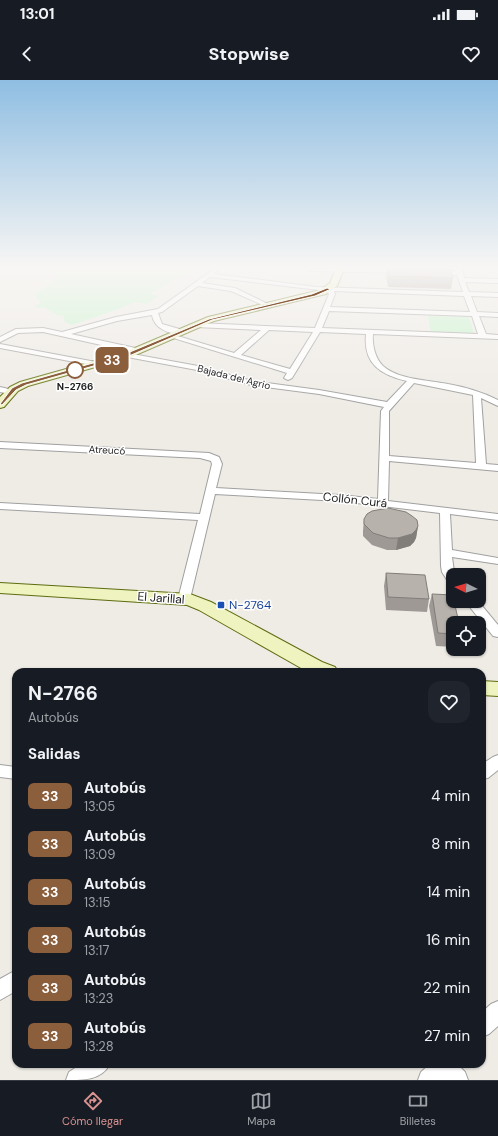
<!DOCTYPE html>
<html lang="es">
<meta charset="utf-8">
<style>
body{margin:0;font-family:"DM Sans",sans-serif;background:#20242c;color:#f1f3f6;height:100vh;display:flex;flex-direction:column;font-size:15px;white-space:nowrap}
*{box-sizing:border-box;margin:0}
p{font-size:13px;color:#9ea1a6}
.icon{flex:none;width:22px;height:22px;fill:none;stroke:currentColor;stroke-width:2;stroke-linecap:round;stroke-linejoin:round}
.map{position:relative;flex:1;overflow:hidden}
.panel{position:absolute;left:12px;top:588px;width:474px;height:400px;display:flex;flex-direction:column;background:#171b24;border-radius:12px;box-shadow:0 1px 3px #0004}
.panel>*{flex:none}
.badge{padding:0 8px;border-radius:6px;font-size:14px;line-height:26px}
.needle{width:26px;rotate:275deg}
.fabs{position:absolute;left:446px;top:488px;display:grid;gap:8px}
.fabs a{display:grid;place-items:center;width:40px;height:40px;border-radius:8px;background:#171b24;box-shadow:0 1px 3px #0004;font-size:20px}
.map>.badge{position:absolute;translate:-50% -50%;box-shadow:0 0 0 2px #fff}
h2{padding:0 16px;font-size:15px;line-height:36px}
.round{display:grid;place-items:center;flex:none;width:42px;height:42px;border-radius:12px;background:#20242c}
.headline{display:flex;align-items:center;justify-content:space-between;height:68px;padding:0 16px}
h1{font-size:19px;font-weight:700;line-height:30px}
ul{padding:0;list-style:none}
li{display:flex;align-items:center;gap:12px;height:48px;padding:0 16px}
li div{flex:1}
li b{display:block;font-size:15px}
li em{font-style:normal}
li .badge{min-width:44px;font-weight:700;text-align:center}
.status{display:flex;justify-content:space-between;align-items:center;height:28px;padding:0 20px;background:#171b24;direction:ltr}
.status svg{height:11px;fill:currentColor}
header{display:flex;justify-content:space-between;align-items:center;height:52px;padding:0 16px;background:#171b24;font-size:18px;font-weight:700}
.dock{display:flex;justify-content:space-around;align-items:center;height:56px;border-top:1px solid #363941;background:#171b24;font-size:11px;color:#9ea1a6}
.dock a{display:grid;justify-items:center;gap:2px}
.dock .active{color:#d89290}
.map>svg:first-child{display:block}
</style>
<div class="status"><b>13:01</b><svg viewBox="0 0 49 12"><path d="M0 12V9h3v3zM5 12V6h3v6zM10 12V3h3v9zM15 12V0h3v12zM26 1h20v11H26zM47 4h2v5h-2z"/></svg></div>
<header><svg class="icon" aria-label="back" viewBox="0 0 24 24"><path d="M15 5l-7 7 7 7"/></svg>Stopwise<svg class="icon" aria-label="heart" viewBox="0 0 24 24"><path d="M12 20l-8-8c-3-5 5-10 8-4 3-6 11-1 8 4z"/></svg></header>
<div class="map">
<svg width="498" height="1000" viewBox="0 0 498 1000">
<rect width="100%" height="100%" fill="#efece6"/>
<g fill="#c7f4cd">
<polygon points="44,189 194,189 150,214 159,216 147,224 136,222 113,231 72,245 65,242 63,235 59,236 43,227 38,228 35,225 41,223 34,215 56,199 58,193 51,193"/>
<polygon points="428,236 469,237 474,254 431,252"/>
</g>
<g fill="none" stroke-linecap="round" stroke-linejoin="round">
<g stroke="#a0a0a0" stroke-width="2">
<g id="street">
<path d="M214,189L217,191L214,194L317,207L463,212L457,195H436L433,193L436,191H456V189H462L464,198L498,199V203L465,202L469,212L498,213V217L471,216L477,232L498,233V237L479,236L486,254L498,255V259L373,254C372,265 375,278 383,286C399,300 428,300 448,304C465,307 482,312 498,320V326L481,318L486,384L498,385V391L389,381L388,421L498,434V440L450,434L452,470L498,478V484L452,477L454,492L456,495H453V504L449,503L442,492L441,486L440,433L340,421L215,414L190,519L188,522H180L178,519L198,440L0,429V423L200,434L212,384L211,381L200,378L0,368V362L209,373L219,377L222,384L216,408L340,415L378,419L381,331L384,327L319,314L251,305L197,290L127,277L123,275L127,273L198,286L252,301L319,310L387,322L407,301C381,295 363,284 366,254L320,252L292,298L288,300L284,298L287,293L167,256L171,254L234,273L261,250L196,247L192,245L196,243L315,248L329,214L327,211L210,197L202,203L235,208L270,225L265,226L231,211L198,206L162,232L158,233L162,244L183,250V254C169,255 154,248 152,235L117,241L71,254L140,269V273H137L43,252L18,253L0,262V257L16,249L43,248L62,252L116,237L158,229ZM334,211L464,216L470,232L330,227L335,214ZM329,231L472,236L478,254L322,248ZM269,250L313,252L290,289L241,275ZM414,303L473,315L476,383L389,376V331Z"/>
<polygon points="307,189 402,189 405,191 402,193 310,191"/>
<polygon points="0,264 96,282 100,284 96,286 0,268"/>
<polygon points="0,307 13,310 14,312 10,314 0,312"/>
<polygon points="465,521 478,521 498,545 498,557 493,556"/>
<polygon points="498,675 498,690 488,698 482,699 482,684 493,677"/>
<polygon points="0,685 16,687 16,699 0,697"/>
<polygon points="16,890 16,911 0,920 0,899"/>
<polygon points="498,921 498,946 489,954 482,957 482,932 491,924"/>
<path d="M81,984H110C101,1000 85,1000 66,1000L69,992Z"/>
<polygon points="430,984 457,984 465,992 468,1000 418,1000 421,992"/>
</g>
</g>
<g stroke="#5e6c10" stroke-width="2">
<g id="secondary">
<polygon points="336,189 344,189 337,206 326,214 214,241 131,277 28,306 18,311 4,327 0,328 0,317 10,307 20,302 123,273 208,237 320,210 330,203"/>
<polygon points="0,503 190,514 211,522 322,582 335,587 338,592 308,592 199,530 187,525 0,513"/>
<polygon points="482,601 498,602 498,616 482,615"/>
</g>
</g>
<use href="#street" fill="#fff" fill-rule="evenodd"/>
<use href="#secondary" fill="#eef3bf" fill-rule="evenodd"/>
</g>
<g fill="#9e9994">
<polygon points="387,189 450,189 453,198 451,209 388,207 386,196"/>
<polygon points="364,439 418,446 416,458 414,462 410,466 396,470 387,470 372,465 363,456 363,451"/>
<polygon points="386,493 429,519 427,532 386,530 384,506"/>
<polygon points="432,514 453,543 453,567 436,566 429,526"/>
</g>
<polygon fill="#817d78" points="418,446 416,458 414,462 410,466 396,470 398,458"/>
<g fill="#b8b2ac" stroke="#817d78">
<polygon points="388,189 450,189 453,198 389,196"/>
<polygon points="388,428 406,432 412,436 417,440 418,446 416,450 412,454 398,458 389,458 373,453 364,444 364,439 367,434 372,431"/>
<polygon points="386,493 425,495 429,519 388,517"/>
<polygon points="432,514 453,515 453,521 454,521 459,543 453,543 453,554 438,553"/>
</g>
<linearGradient id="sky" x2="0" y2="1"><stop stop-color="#8fbee2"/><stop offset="0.57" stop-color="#f8f6f4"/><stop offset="1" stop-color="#f8f6f4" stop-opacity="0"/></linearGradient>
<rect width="498" height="329" fill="url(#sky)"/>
<polygon fill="#8b5e3c" stroke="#fff" points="327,208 331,209 315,216 212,240 129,276 26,305 16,310 2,325 0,324 12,308 22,303 125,274 209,239 312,214"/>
<circle fill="#fff" stroke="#8b5e3c" stroke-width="2" cx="75" cy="290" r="8"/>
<rect fill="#1a4fb4" stroke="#fff" stroke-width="1.5" x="217" y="521" width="8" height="8" rx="2"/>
<g text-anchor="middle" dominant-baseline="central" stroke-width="3" stroke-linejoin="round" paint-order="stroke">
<g font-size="10" fill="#1f1f1f" stroke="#fff">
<text transform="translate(234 297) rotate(14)">Bajada del Agrio</text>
<text transform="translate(107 370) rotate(3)">Atreucó</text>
</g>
<g font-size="10" font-weight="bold" fill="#1f1f1f" stroke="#fff">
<text x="75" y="306">N-2766</text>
</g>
<g font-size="12" fill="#1f1f1f" stroke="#fff">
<text transform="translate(355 420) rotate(6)">Collón Curá</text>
<text transform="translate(161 518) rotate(4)">El Jarillal</text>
</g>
<g font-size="12" fill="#164399" stroke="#fff" text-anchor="start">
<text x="229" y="525">N-2764</text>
</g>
</g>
</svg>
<div class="fabs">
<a><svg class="needle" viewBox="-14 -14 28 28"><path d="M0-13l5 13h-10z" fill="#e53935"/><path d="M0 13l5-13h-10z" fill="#9ea1a6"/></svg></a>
<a><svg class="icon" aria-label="locate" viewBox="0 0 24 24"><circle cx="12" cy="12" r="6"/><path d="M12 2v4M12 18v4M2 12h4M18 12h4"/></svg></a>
</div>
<b class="badge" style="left:112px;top:280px;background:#8b5e3c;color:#fff">33</b>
<section class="panel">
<div class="headline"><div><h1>N-2766</h1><p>Autobús</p></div><a class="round"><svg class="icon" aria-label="heart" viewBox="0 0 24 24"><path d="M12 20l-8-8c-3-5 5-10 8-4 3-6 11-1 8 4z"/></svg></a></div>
<h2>Salidas</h2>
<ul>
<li><span class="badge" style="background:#8b5e3c;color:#fff">33</span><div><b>Autobús</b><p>13:05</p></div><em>4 min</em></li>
<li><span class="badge" style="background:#8b5e3c;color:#fff">33</span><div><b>Autobús</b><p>13:09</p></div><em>8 min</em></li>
<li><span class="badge" style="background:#8b5e3c;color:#fff">33</span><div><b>Autobús</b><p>13:15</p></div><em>14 min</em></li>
<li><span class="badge" style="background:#8b5e3c;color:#fff">33</span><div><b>Autobús</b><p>13:17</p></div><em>16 min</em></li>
<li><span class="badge" style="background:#8b5e3c;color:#fff">33</span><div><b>Autobús</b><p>13:23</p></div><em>22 min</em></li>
<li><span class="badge" style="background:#8b5e3c;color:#fff">33</span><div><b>Autobús</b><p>13:28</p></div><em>27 min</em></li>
</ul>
</section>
</div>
<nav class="dock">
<a class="active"><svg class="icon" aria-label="directions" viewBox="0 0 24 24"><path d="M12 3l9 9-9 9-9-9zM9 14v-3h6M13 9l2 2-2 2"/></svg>Cómo llegar</a>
<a><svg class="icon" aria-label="map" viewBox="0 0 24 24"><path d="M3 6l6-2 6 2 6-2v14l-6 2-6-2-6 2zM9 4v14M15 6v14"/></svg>Mapa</a>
<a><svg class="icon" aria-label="tickets" viewBox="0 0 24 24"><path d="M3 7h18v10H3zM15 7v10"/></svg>Billetes</a>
</nav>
